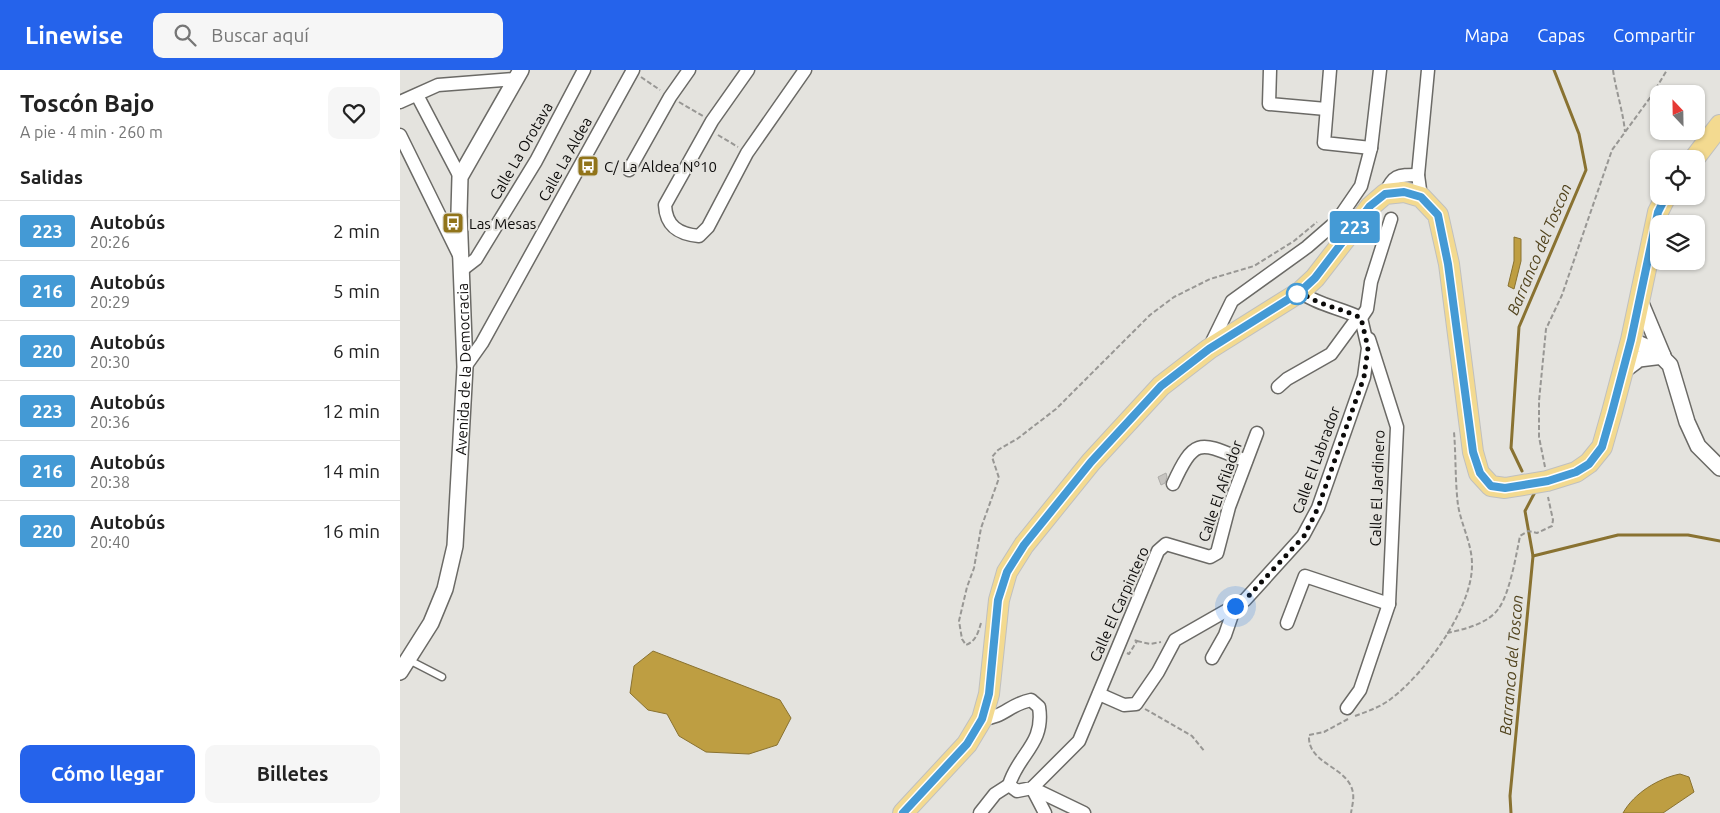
<!DOCTYPE html>
<html lang="es">
<meta charset="utf-8">
<style>
body{margin:0;font-family:Ubuntu,sans-serif;background:#f6f6f6;color:#222;height:100vh;display:flex;flex-direction:column;font-size:19px;white-space:nowrap}
*{box-sizing:border-box;margin:0}
p{font-size:16px;color:#767676}
.icon{flex:none;width:28px;height:28px;fill:none;stroke:currentColor;stroke-width:2;stroke-linecap:round;stroke-linejoin:round}
.map{position:relative;flex:1;overflow:hidden}
.drawer{display:flex;flex-direction:column;background:#fff;width:400px}
.drawer>*{flex:none}
.badge{padding:0 10px;border-radius:4px;font-size:18px;line-height:32px}
.needle{width:32px;rotate:338deg}
.fabs{position:absolute;left:1250px;top:15px;display:grid;gap:10px}
.fabs a{display:grid;place-items:center;width:55px;height:55px;border-radius:10px;background:#fff;box-shadow:0 1px 4px #0004;font-size:25px}
.you{position:absolute;width:25px;height:25px;margin:-12px;border:4px solid #fff;border-radius:50%;background:#1a73e8;box-shadow:0 0 0 8px #1a73e833}
.map>.badge{position:absolute;translate:-50% -50%;box-shadow:0 0 0 2px #fff}
h2{padding:0 20px;font-size:19px;line-height:45px}
.round{display:grid;place-items:center;flex:none;width:52px;height:52px;border-radius:10px;background:#f6f6f6}
.headline{display:flex;align-items:center;justify-content:space-between;height:85px;padding:0 20px}
h1{font-size:24px;font-weight:600;line-height:38px}
.action{display:flex;gap:10px;margin-top:auto;padding:10px 20px}
.action a{flex:1;height:58px;border-radius:10px;background:#2563eb;color:#fff;font-size:20px;font-weight:600;line-height:58px;text-align:center}
.action a+a{background:#f6f6f6;color:#222}
ul{padding:0;list-style:none}
li{display:flex;align-items:center;gap:15px;height:60px;padding:0 20px;border-top:1px solid #e0e0e0}
li div{flex:1}
li b{display:block;font-size:19px}
li em{font-style:normal}
li .badge{min-width:55px;font-weight:700;text-align:center}
header{display:flex;align-items:center;gap:30px;box-sizing:border-box;height:70px;padding:0 25px;background:#2563eb;color:#fff}
header strong{font-size:24px}
nav{display:flex;gap:28px;margin-inline-start:auto;font-size:18px}
.search{width:350px;height:45px;background:#f6f6f6;display:flex;align-items:center;gap:12px;box-sizing:border-box;padding:0 18px;border-radius:10px;color:#767676;font-size:19px}
main{display:flex;flex:1;min-height:0}
.map>svg:first-child{display:block}
</style>
<header>
<strong>Linewise</strong>
<div class="search"><svg class="icon" aria-label="search" viewBox="0 0 24 24"><circle cx="10" cy="10" r="6"/><path d="M15 15l6 6"/></svg>Buscar aquí</div>
<nav><a>Mapa</a><a>Capas</a><a>Compartir</a></nav>
</header>
<main>
<section class="drawer">
<div class="headline"><div><h1>Toscón Bajo</h1><p>A pie · 4 min · 260 m</p></div><a class="round"><svg class="icon" aria-label="heart" viewBox="0 0 24 24"><path d="M12 20l-8-8c-3-5 5-10 8-4 3-6 11-1 8 4z"/></svg></a></div>
<h2>Salidas</h2>
<ul>
<li><span class="badge" style="background:#449ad5;color:#fff">223</span><div><b>Autobús</b><p>20:26</p></div><em>2 min</em></li>
<li><span class="badge" style="background:#449ad5;color:#fff">216</span><div><b>Autobús</b><p>20:29</p></div><em>5 min</em></li>
<li><span class="badge" style="background:#449ad5;color:#fff">220</span><div><b>Autobús</b><p>20:30</p></div><em>6 min</em></li>
<li><span class="badge" style="background:#449ad5;color:#fff">223</span><div><b>Autobús</b><p>20:36</p></div><em>12 min</em></li>
<li><span class="badge" style="background:#449ad5;color:#fff">216</span><div><b>Autobús</b><p>20:38</p></div><em>14 min</em></li>
<li><span class="badge" style="background:#449ad5;color:#fff">220</span><div><b>Autobús</b><p>20:40</p></div><em>16 min</em></li>
</ul>
<div class="action"><a>Cómo llegar</a><a>Billetes</a></div>
</section>
<div class="map">
<svg width="1320" height="743" viewBox="0 0 1320 743">
<rect width="100%" height="100%" fill="#e4e3de"/>
<g fill="#be9e42" stroke="#897231">
<polygon points="1114,167 1121,169 1121,191 1114,219 1108,216 1114,191"/>
<polygon points="253,581 380,630 391,648 377,675 349,684 306,682 279,666 267,644 248,640 230,623 234,596"/>
<path d="M1280,704L1289,707L1294,722L1263,743H1223C1234,723 1259,708 1280,704Z"/>
</g>
<g fill="none" stroke-linecap="round" stroke-linejoin="round">
<g stroke="#897231" stroke-width="3">
<polyline points="1122,401 1111,378 1119,257 1186,100 1179,64 1154,0"/>
<polyline points="1133,486 1218,465 1288,465 1320,471"/>
<polyline points="1111,743 1110,726 1133,486 1125,441 1135,422"/>
</g>
</g>
<polygon fill="#c6c4c0" stroke="#adaca8" points="766,403 767,407 765,413 761,415 758,407"/>
<g fill="none" stroke-linecap="round" stroke-linejoin="round">
<g stroke="#6b6a66" stroke-width="9">
<polyline id="service" points="9,590 42,607"/>
</g>
<g stroke="#6b6a66" stroke-width="15">
<g id="minor">
<path d="M348,0L312,51L265,135C266,156 278,164 299,166L308,157L347,83L405,0"/>
<polyline points="870,0 869,34 926,39"/>
<polyline points="930,0 924,73 971,78"/>
<polyline points="17,25 60,107"/>
<polyline points="0,32 38,15 115,9"/>
<polyline points="0,65 60,187"/>
<polyline points="229,100 270,27 289,0"/>
<path d="M985,124C993,105 997,105 1018,105"/>
<polyline points="1021,127 1018,105 1028,0"/>
<polyline points="63,199 76,189 136,91 184,0"/>
<path d="M900,222C918,235 941,238 961,248"/>
<polyline points="810,276 832,231 907,177 937,151 961,116 971,78 980,0"/>
<polyline points="65,297 82,273 233,0"/>
<polyline points="878,317 887,309 931,284 953,254 961,248 967,239 971,212 991,149"/>
<path d="M773,414C795,366 800,372 846,391"/>
<polyline points="887,553 905,506 989,534"/>
<polyline points="812,588 825,565 835,536"/>
<polyline points="699,624 724,635 736,634 758,602 775,570 845,530 903,466 918,438 964,307 968,278 961,248"/>
<polyline points="947,638 960,620 989,534 997,357 969,269"/>
<path d="M582,649C603,648 610,634 631,630L639,637C645,674 618,684 609,715L617,721L632,718L679,671L758,481L766,474L810,487L817,483L829,437L857,363"/>
<polyline points="632,718 684,743"/>
<polyline points="632,718 645,743"/>
<polyline points="580,743 595,724 609,715"/>
</g>
</g>
<g stroke="#6b6a66" stroke-width="18">
<g id="tertiary">
<polyline points="1240,231 1263,286"/>
<polyline points="1231,270 1256,281 1270,295 1287,352 1298,376 1320,398"/>
<polyline points="1223,301 1239,289 1263,286"/>
<path id="s1" d="M0,602L31,553L45,519L55,476L65,297L59,142L60,107L121,0"/>
</g>
</g>
<g stroke="#c0c0bf" stroke-width="22">
<g id="primary">
<polyline points="1294,89 1320,55"/>
<polyline points="503,743 567,674 582,649 589,624 599,530 607,502 624,475 691,392 761,316 809,279 900,222 915,208 970,137 985,124 1004,122 1021,127 1038,145 1049,194 1073,382 1079,403 1091,416 1105,418 1147,411 1176,402 1189,393 1202,377 1212,342 1231,270 1258,142 1266,126"/>
</g>
</g>
<g stroke="#989794" stroke-width="2" stroke-dasharray="5 2.5" stroke-linecap="butt">
<path d="M1213,0C1216,21 1223,41 1225,62"/>
<polyline points="241,7 260,20"/>
<polyline points="279,32 303,46"/>
<polyline points="318,65 338,77"/>
<polyline points="1145,397 1139,367 1139,331 1146,259 1162,225 1212,80 1252,25 1267,0"/>
<path d="M581,553C578,563 576,571 566,575L562,569L559,551L567,517L574,498L581,458L599,408L592,387L598,380L617,369L656,339L750,245L774,227L810,209L854,196L894,171L917,152"/>
<path d="M1047,563C1065,559 1088,554 1099,538C1110,522 1116,486 1120,466L1128,461L1137,463L1152,456L1153,450L1148,427"/>
<polyline points="737,571 750,574 761,572"/>
<polyline points="727,583 729,584 737,571 734,570"/>
<polyline points="745,639 792,666 805,682"/>
<path d="M955,646C968,641 981,637 992,628C1026,602 1073,537 1072,494C1072,474 1061,454 1058,435C1055,411 1056,386 1054,362"/>
<path d="M948,649L924,662L909,665C907,695 949,696 953,723C954,729 952,737 951,743"/>
</g>
<use href="#service" stroke="#fff" stroke-width="6"/>
<use href="#minor" stroke="#fff" stroke-width="12"/>
<use href="#tertiary" stroke="#fff" stroke-width="15"/>
<use href="#primary" stroke="#f3da90" stroke-width="20"/>
</g>
<g fill="none" stroke-linecap="round" stroke-linejoin="round">
<g stroke="#fff" stroke-width="11">
<polyline id="line" points="503,743 567,674 582,649 589,624 598,530 607,502 624,475 691,392 761,316 809,279 900,222 915,208 970,136 985,124 1004,122 1021,127 1038,145 1048,194 1073,382 1080,403 1091,416 1105,418 1148,411 1176,402 1189,394 1202,377 1212,342 1231,270 1258,142 1266,126"/>
</g>
<use href="#line" stroke="#449ad5" stroke-width="8"/>
<path stroke="#0c0b0a" stroke-width="5" stroke-dasharray="0 9" d="M835,536L845,530L904,466L918,438L964,307L968,278L961,248C941,238 918,235 900,222L895,226L897,224"/>
</g>
<defs>
<g id="bus-square" transform="scale(1.125)"><rect x="-9" y="-9" width="18" height="18" rx="4" fill="#91741a" stroke="#e4e3de"/><path d="M-5-6H5V4H4V6H2V4H-2V6H-4V4H-5ZM-3.5-4V0h7V-4ZM-3.5 1.2v1.5H-2V1.2ZM2 1.2v1.5H3.5V1.2Z" fill="#fff"/></g>
</defs>
<g fill-rule="evenodd">
<use href="#bus-square" x="188" y="96"/>
<use href="#bus-square" x="53" y="153"/>
</g>
<circle fill="#fff" stroke="#449ad5" stroke-width="2.5" cx="897" cy="224" r="10"/>
<g text-anchor="middle" dominant-baseline="central" stroke-width="4.5" stroke-linejoin="round" paint-order="stroke">
<g font-size="15" fill="#0c0b0a" stroke="#e4e3de">
<text transform="translate(121 81) rotate(-60)">Calle La Orotava</text>
<text transform="translate(165 89) rotate(-61)">Calle La Aldea</text>
<text stroke="none"><textPath href="#s1" startOffset="316">Avenida de la Democracia</textPath></text>
<text transform="translate(916 390) rotate(-70)">Calle El Labrador</text>
<text transform="translate(977 418) rotate(-88)">Calle El Jardinero</text>
<text transform="translate(820 421) rotate(-71)">Calle El Afilador</text>
<text transform="translate(719 534) rotate(-66)">Calle El Carpintero</text>
</g>
<g font-size="15" fill="#0c0b0a" stroke="#e4e3de" text-anchor="start">
<text x="204" y="96">C/ La Aldea Nº10</text>
<text x="69" y="153">Las Mesas</text>
</g>
<g font-size="16" font-style="italic" fill="#51431d" stroke="#e4e3de">
<text transform="translate(1139 179) rotate(-67)">Barranco del Toscon</text>
<text transform="translate(1111 595) rotate(-85)">Barranco del Toscon</text>
</g>
</g>
</svg>
<div class="fabs">
<a><svg class="needle" viewBox="-14 -14 28 28"><path d="M0-13l5 13h-10z" fill="#e53935"/><path d="M0 13l5-13h-10z" fill="#767676"/></svg></a>
<a><svg class="icon" aria-label="locate" viewBox="0 0 24 24"><circle cx="12" cy="12" r="6"/><path d="M12 2v4M12 18v4M2 12h4M18 12h4"/></svg></a>
<a><svg class="icon" aria-label="layers" viewBox="0 0 24 24"><path d="M12 4l9 5-9 5-9-5zM3 14l9 5 9-5"/></svg></a>
</div>
<div class="you" style="left:835px;top:536px"></div>
<b class="badge" style="left:955px;top:157px;background:#449ad5;color:#fff">223</b>
</div>
</main>
